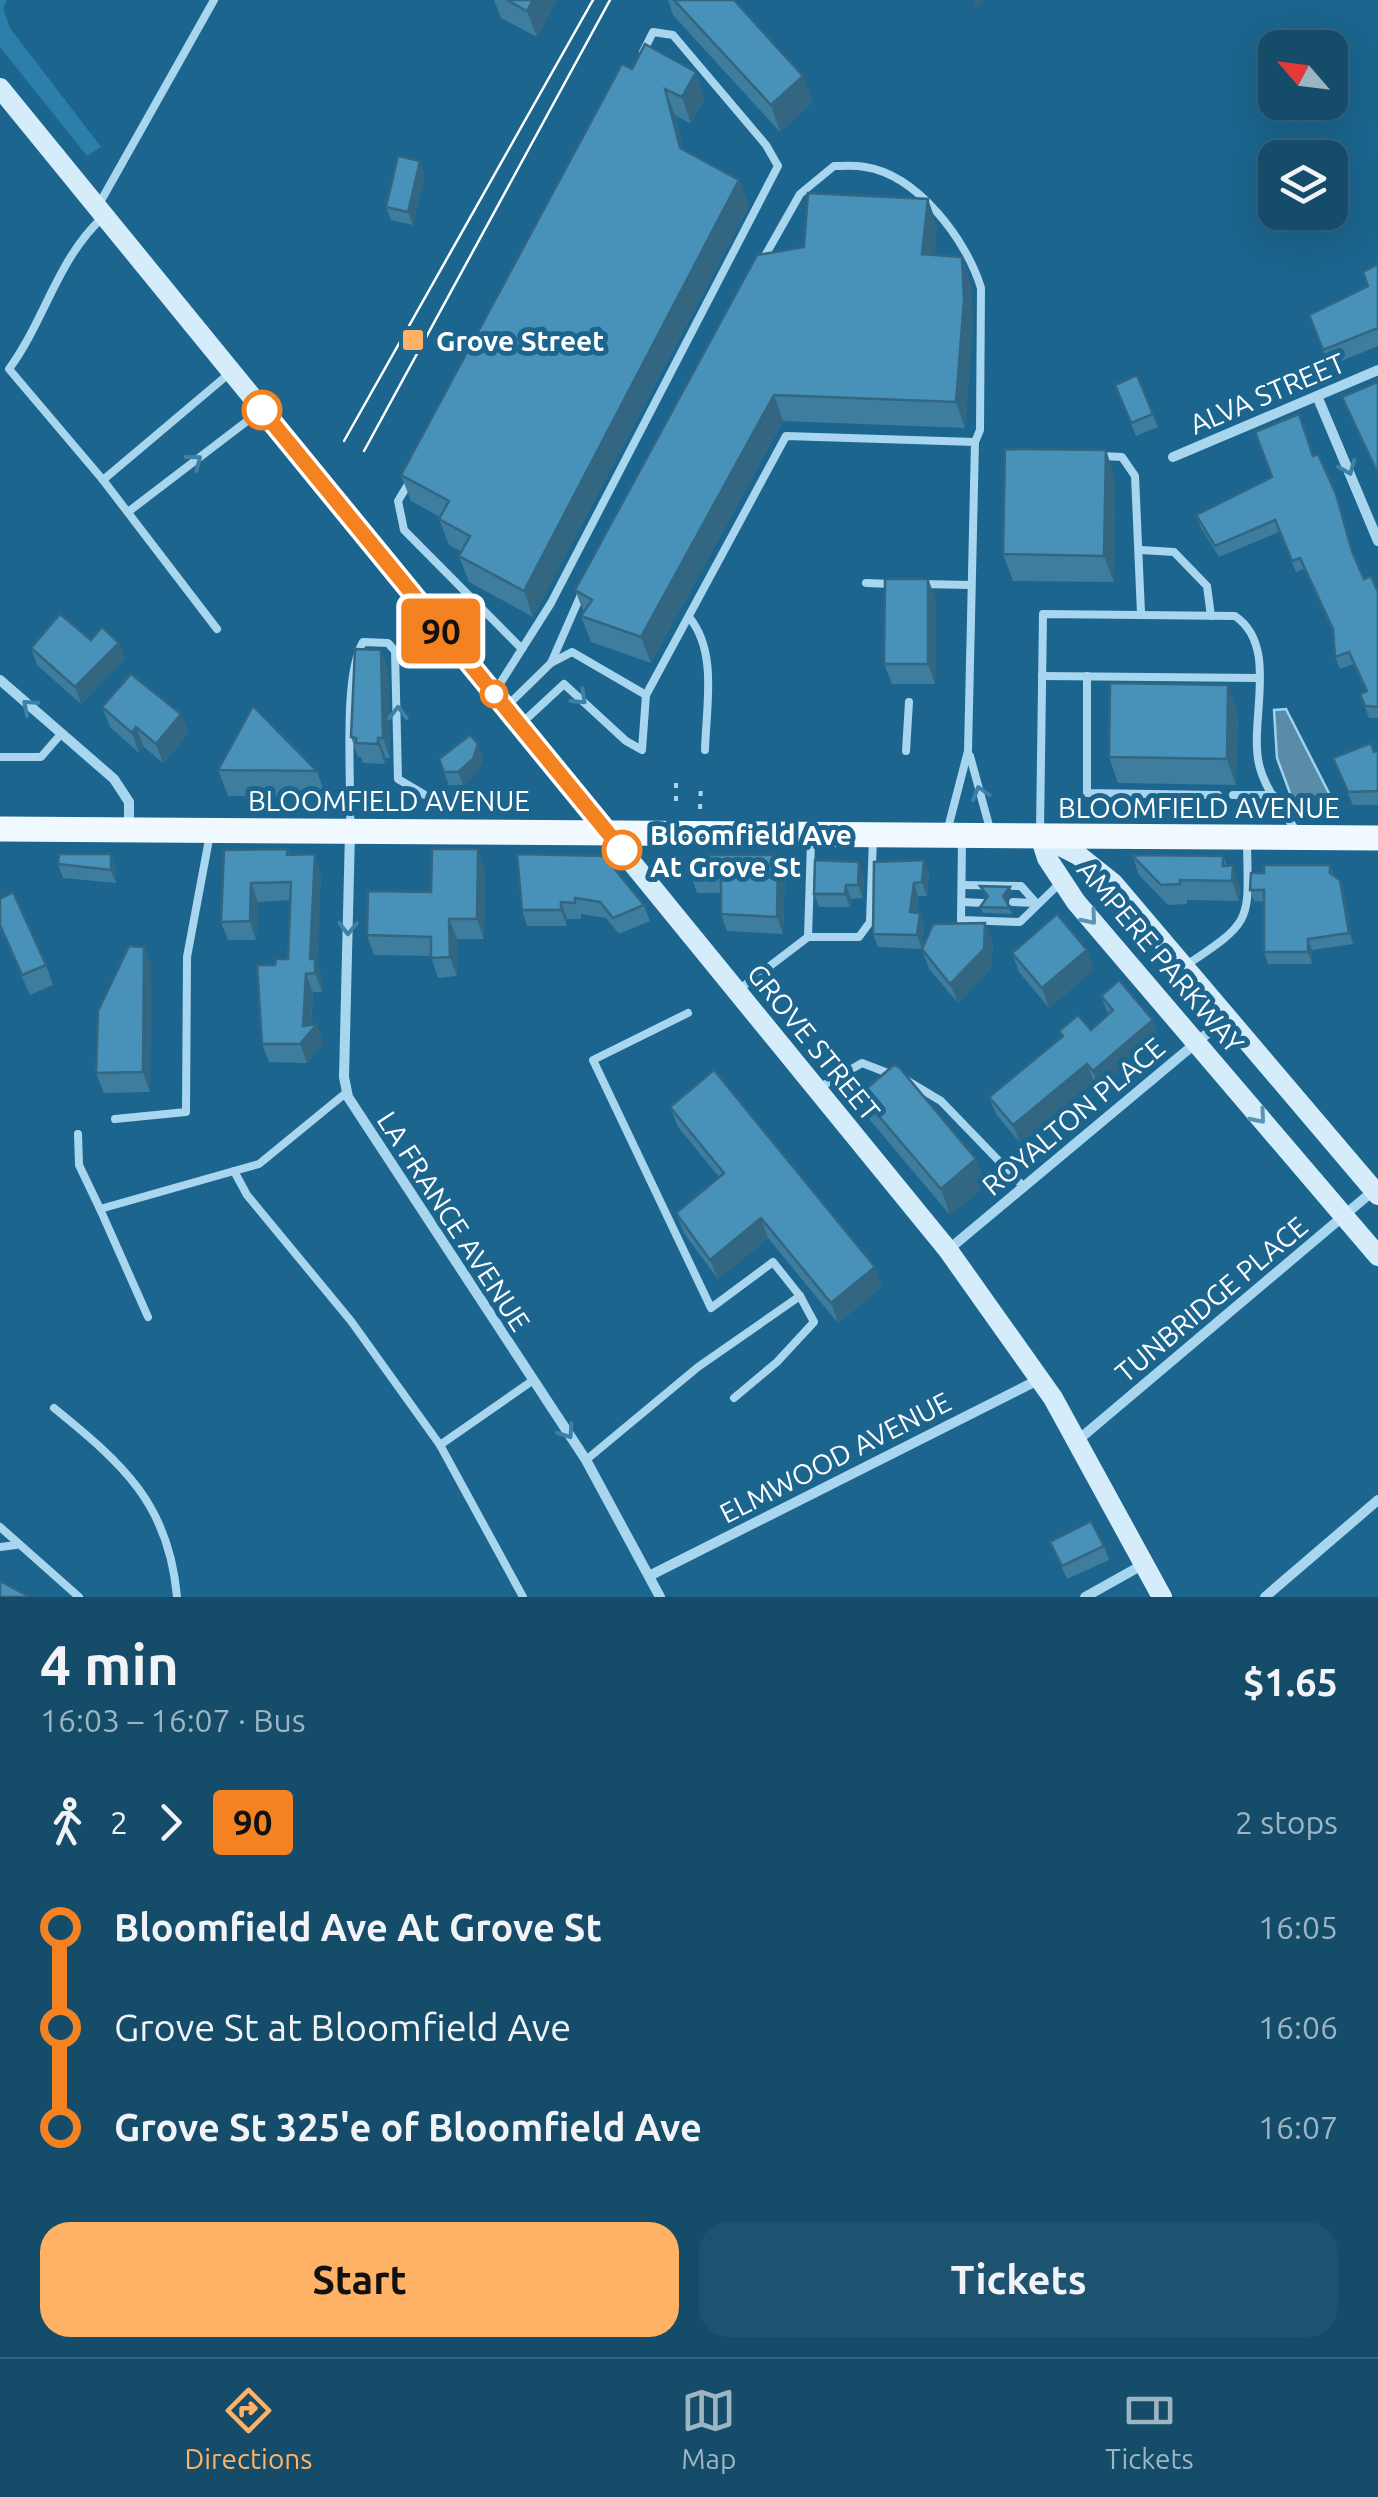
<!DOCTYPE html>
<meta charset="utf-8">
<style>
body{margin:0;font-family:Ubuntu,sans-serif;background:#1d5370;color:#f1f3f6;height:100vh;display:flex;flex-direction:column;font-size:38px;white-space:nowrap}
*{box-sizing:border-box;margin:0}
p{font-size:32px;color:#9db4c1}
.icon{flex:none;width:55px;height:55px;fill:none;stroke:currentColor;stroke-width:2;stroke-linecap:round;stroke-linejoin:round}
.map{position:relative;height:1597px;overflow:hidden}
.sheet{display:flex;flex-direction:column;background:#144c6a;flex:1}
.sheet>*{flex:none}
.badge{padding:0 20px;border-radius:8px;font-size:35px;line-height:65px}
.needle{width:65px;rotate:298deg}
.buttons{position:absolute;left:1258px;top:30px;display:grid;gap:20px}
.buttons a{display:grid;place-items:center;width:90px;height:90px;border-radius:20px;background:#144c6a;box-shadow:0 10px 40px #0002,0 0 0 2px #33637e;font-size:50px}
.map>.badge{position:absolute;translate:-50% -50%;box-shadow:0 0 0 5px #fff}
.legs{display:flex;align-items:center;gap:15px;height:110px;padding:0 40px;font-size:32px}
.legs p{margin-inline-start:auto}
.headline{display:flex;align-items:center;justify-content:space-between;height:170px;padding:0 40px}
h1{font-size:55px;font-weight:700;line-height:75px}
.primary-button{display:flex;gap:20px;margin-top:auto;padding:20px 40px}
.primary-button a{flex:1;height:115px;border-radius:30px;background:#ffb265;color:#111;font-size:40px;font-weight:700;line-height:115px;text-align:center}
.primary-button a+a{background:#1d5370;color:#f1f3f6}
ul{padding:0 40px;list-style:none}
li{display:flex;align-items:center;gap:35px;height:100px;font-size:38px}
li i{display:grid;place-items:center;width:15px;height:100%;margin:0 12px;background:currentColor}
li i::after{content:'';width:25px;height:25px;margin:-12px;border:8px solid;border-radius:50%;background:#144c6a}
li p{margin-inline-start:auto}
li:first-child i{background:linear-gradient(#0000 50%,currentColor 0)}
li:last-child i{background:linear-gradient(currentColor 50%,#0000 0)}
.tab-bar{display:flex;justify-content:space-around;align-items:center;height:140px;border-top:2px solid #33637e;background:#144c6a;font-size:28px;color:#9db4c1}
.tab-bar a{display:grid;justify-items:center;gap:5px}
.tab-bar .current{color:#ffb265}
.map>svg:first-child{display:block}
</style>
<div class="map">
<svg width="1378" height="1597" viewBox="0 0 1378 1597">
<rect width="100%" height="100%" fill="#1b658e"/>
<polygon fill="#2b7faa" points="0,0 7,0 3,8 10,28 101,147 87,156 0,47"/>
<polygon fill="#5a8ca8" stroke="#9bd4f0" stroke-width="2.5" points="1286,709 1334,803 1294,804 1277,758 1274,710"/>
<g fill="none" stroke-linecap="round" stroke-linejoin="round">
<g stroke="#a8d6ee" stroke-width="4" stroke-dasharray="5 8" stroke-linecap="butt">
<polyline points="676,783 676,808"/>
<polyline points="700,809 701,783"/>
</g>
<g stroke="#a8d6ee" stroke-width="8">
<polyline points="98,206 214,0"/>
<path d="M102,218C57,260 45,320 9,369L103,480L217,629"/>
<path d="M762,261L800,194L834,166C844,166 855,165 865,167C918,175 967,241 981,288L980,430L975,442"/>
<polyline points="1101,456 1122,457 1135,476 1141,613"/>
<polyline points="103,480 231,372"/>
<polyline points="410,481 398,501 404,530 522,649"/>
<polyline points="128,512 259,412"/>
<polyline points="1141,550 1174,552 1207,586 1211,616"/>
<polyline points="866,583 892,584"/>
<polyline points="921,584 970,585"/>
<path d="M689,617C718,652 706,707 705,750"/>
<polyline points="551,663 583,590"/>
<polyline points="1042,676 1259,678"/>
<polyline points="1087,676 1087,793 1218,795"/>
<polyline points="496,690 551,603 778,166 766,145 673,35 653,32 643,52"/>
<polyline points="507,706 551,663 572,652 646,695"/>
<polyline points="523,722 564,684 626,741 642,750 646,695 786,436 975,442 968,751 948,828"/>
<polyline points="906,751 909,702"/>
<polyline points="970,756 990,829"/>
<polyline points="0,757 41,757 61,734"/>
<polyline points="1233,795 1273,795"/>
<path d="M350,829C352,784 342,677 363,642L388,643L395,651L398,779L425,795"/>
<path d="M1040,831L1043,614L1235,616C1281,647 1247,724 1260,768C1266,790 1282,812 1296,830"/>
<polyline points="962,839 961,920 1020,922 1060,883"/>
<polyline points="962,885 1021,886 1036,903"/>
<polyline points="962,902 983,903"/>
<polyline points="1013,902 1036,903"/>
<polyline points="808,937 859,937 870,922 873,837"/>
<path d="M1188,964C1255,920 1248,920 1247,841"/>
<polyline points="737,991 808,937 811,841"/>
<polyline points="906,1080 941,1101 1024,1187"/>
<polyline points="817,1089 862,1063 893,1075"/>
<polyline points="347,1092 259,1164 234,1171 247,1195 351,1321 440,1445 532,1381"/>
<polyline points="115,1119 186,1112 187,957 210,834"/>
<polyline points="78,1134 79,1165 100,1209"/>
<polyline points="148,1317 100,1209 234,1171"/>
<polyline points="734,1398 777,1362 814,1322 800,1296"/>
<path d="M54,1408C123,1464 169,1504 177,1597"/>
<polyline points="440,1445 523,1597"/>
<polyline points="586,1460 698,1367 800,1296 773,1262 711,1308 593,1060 688,1013"/>
<polyline points="0,1527 79,1597"/>
<polyline points="0,1547 16,1545"/>
</g>
<g stroke="#a8d6ee" stroke-width="10">
<polyline points="1317,396 1378,541"/>
<polyline points="1173,457 1378,370"/>
<polyline points="0,680 114,779 129,802 129,829"/>
<polyline points="350,832 344,1077 348,1097 586,1460 660,1597"/>
<polyline points="948,1250 1227,1017"/>
<polyline points="1077,1441 1373,1191"/>
<polyline points="649,1576 1040,1379"/>
<polyline points="1085,1597 1144,1564"/>
<polyline points="1265,1597 1378,1500"/>
</g>
<g stroke="#d5edfa" stroke-width="20">
<polyline points="0,88 948,1250 1053,1398 1162,1597"/>
<polyline points="1040,836 1047,858 1076,902 1378,1256"/>
<polyline points="1043,837 1078,855 1113,883 1378,1195"/>
</g>
<polyline stroke="#eff9ff" stroke-width="25" points="0,829 1378,838"/>
<g stroke="#fff" stroke-width="2.5">
<polyline points="344,441 593,0"/>
<polyline points="364,451 610,0"/>
</g>
</g>
<g fill="#3e7d9e">
<polygon points="494,0 557,0 537,37 501,18"/>
<polygon points="668,0 734,0 813,102 780,132 673,15"/>
<polygon points="632,69 705,98 691,124 675,115 683,150 739,180 749,206 533,617 469,582 459,556 462,552 449,545 439,519 440,517 411,501 401,475"/>
<polygon points="425,175 413,225 391,220 386,207"/>
<polygon points="937,225 934,255 971,284 973,326 965,428 783,421 651,663 591,642 581,616 584,613 575,590"/>
<polygon points="1378,264 1378,346 1329,366 1309,315 1368,286"/>
<polygon points="1137,375 1158,427 1136,436 1115,385"/>
<polygon points="1313,456 1340,506 1354,557 1364,579 1378,592 1378,718 1369,718 1360,694 1366,692 1353,664 1340,669 1335,657 1333,632 1304,569 1296,572 1279,532 1219,557 1200,526 1196,515"/>
<polygon points="1115,477 1114,582 1013,581 1003,554"/>
<polygon points="936,599 935,684 892,684 884,664"/>
<polygon points="91,640 119,643 125,659 81,704 37,665 31,648"/>
<polygon points="381,650 388,670 390,758 386,758 385,764 363,763 361,757 358,757 351,737"/>
<polygon points="102,707 181,714 188,734 163,763 144,747 139,753 110,727"/>
<polygon points="1238,711 1236,785 1118,783 1109,757"/>
<polygon points="478,744 483,758 478,772 463,785 449,785 439,759"/>
<polygon points="1378,750 1378,805 1353,805 1333,758"/>
<polygon points="218,770 317,771 326,797 228,796"/>
<polygon points="288,849 290,855 315,854 321,873 317,964 322,977 322,992 313,992 311,1025 324,1043 307,1063 269,1062 262,1044 275,965 288,959 290,900 258,902 256,940 228,940 221,922 224,850"/>
<polygon points="517,854 644,905 650,921 619,934 606,918 581,914 581,919 567,919 567,926 527,926 522,910"/>
<polygon points="778,855 785,872 783,934 727,931 721,914 721,893 697,893 691,876"/>
<polygon points="1132,855 1223,856 1227,866 1240,885 1239,901 1187,900 1187,904 1168,905 1139,875"/>
<polygon points="924,860 929,874 927,896 918,896 917,912 920,913 924,926 922,949 878,947 873,934"/>
<polygon points="58,864 116,867 116,883 63,878"/>
<polygon points="1330,865 1334,876 1340,880 1344,892 1353,944 1312,950 1312,964 1268,964 1264,952 1264,902 1254,901 1250,890 1264,873"/>
<polygon points="485,869 484,939 457,939 457,976 438,978 431,956 374,955 367,935 431,892"/>
<polygon points="864,875 863,898 851,899 850,907 819,907 814,894"/>
<polygon points="980,886 1012,893 1006,902 1012,914 983,913 980,907 987,898"/>
<polygon points="0,899 46,965 53,985 30,995 0,928"/>
<polygon points="993,943 991,969 958,1003 929,969 922,949"/>
<polygon points="144,947 151,967 150,1092 104,1093 96,1073"/>
<polygon points="1012,953 1094,969 1049,1008 1019,972"/>
<polygon points="1101,996 1159,1037 1099,1088 1094,1082 1020,1143 996,1114 989,1097 1062,1037 1059,1031 1091,1030 1108,1014"/>
<polygon points="860,1094 976,1159 986,1185 950,1215 870,1120"/>
<polygon points="670,1107 882,1287 838,1323 768,1238 718,1279 684,1233 676,1213 719,1177 678,1127"/>
<polygon points="1050,1542 1104,1546 1109,1560 1067,1579"/>
</g>
<g fill="#326681">
<polygon points="533,0 557,0 537,37 527,11"/>
<polygon points="972,0 984,0 975,9"/>
<polygon points="696,72 705,98 691,124 682,97"/>
<polygon points="803,76 813,102 780,132 771,105"/>
<polygon points="665,89 675,115 689,174 680,148"/>
<polygon points="420,161 425,175 413,225 408,212"/>
<polygon points="739,180 749,206 533,617 524,591"/>
<polygon points="928,199 937,225 931,281 922,254"/>
<polygon points="962,257 971,284 973,326 965,428 956,402"/>
<polygon points="774,395 783,421 651,663 641,637"/>
<polygon points="1106,450 1115,477 1114,582 1104,556"/>
<polygon points="928,579 936,599 935,684 928,664"/>
<polygon points="119,643 125,659 81,704 75,687"/>
<polygon points="381,650 388,670 390,758 383,738"/>
<polygon points="1228,685 1238,711 1236,785 1227,759"/>
<polygon points="181,714 188,734 163,763 156,744"/>
<polygon points="136,727 144,747 139,753 132,733"/>
<polygon points="378,738 386,758 385,764 378,744"/>
<polygon points="478,744 483,758 478,772 463,785 458,772"/>
<polygon points="478,849 485,869 484,939 477,919"/>
<polygon points="111,854 116,867 116,883 111,870"/>
<polygon points="315,854 321,873 317,964 322,977 322,992 310,959"/>
<polygon points="778,855 785,872 783,934 777,917"/>
<polygon points="924,860 929,874 927,896 922,882"/>
<polygon points="859,862 864,875 863,898 858,885"/>
<polygon points="1233,865 1240,885 1239,901 1232,881"/>
<polygon points="1340,880 1344,892 1353,944 1349,933"/>
<polygon points="251,883 258,902 256,940 250,921"/>
<polygon points="914,883 918,896 915,926 910,912"/>
<polygon points="846,885 851,899 850,907 845,894"/>
<polygon points="1010,887 1012,893 1006,903 1003,896"/>
<polygon points="561,902 567,919 567,926 561,910"/>
<polygon points="920,913 924,926 922,949 917,935"/>
<polygon points="449,919 457,939 457,976 450,957"/>
<polygon points="985,923 993,943 991,969 958,1003 950,984"/>
<polygon points="1308,939 1312,950 1312,964 1308,952"/>
<polygon points="144,947 151,967 150,1092 143,1072"/>
<polygon points="1087,950 1094,969 1049,1008 1042,988"/>
<polygon points="306,974 313,992 310,1032 317,1024 324,1043 307,1063 300,1044 303,1026"/>
<polygon points="1153,1020 1159,1037 1099,1088 1093,1071"/>
<polygon points="1087,1064 1094,1082 1020,1143 1013,1125"/>
<polygon points="976,1159 986,1185 950,1215 941,1189"/>
<polygon points="761,1218 768,1238 718,1279 710,1260"/>
<polygon points="875,1267 882,1287 838,1323 831,1303"/>
</g>
<g fill="#4891b8" stroke="#326681" stroke-width="2.5">
<polygon points="507,0 533,0 527,11"/>
<polygon points="674,0 734,0 803,76 771,105"/>
<polygon points="645,44 696,72 682,97 665,89 680,148 739,180 524,591 459,556 470,536 439,519 449,501 401,475 622,64 632,69"/>
<polygon points="398,156 420,161 408,212 386,207"/>
<polygon points="808,193 928,199 922,254 962,257 964,300 956,402 774,395 641,637 581,616 592,600 575,590 757,255 804,247"/>
<polygon points="1378,264 1378,328 1323,350 1309,315 1368,286 1363,272"/>
<polygon points="1137,375 1153,414 1131,423 1115,385"/>
<polygon points="1378,382 1378,474 1342,397"/>
<polygon points="1299,414 1313,456 1318,454 1336,494 1352,551 1364,579 1371,576 1378,592 1378,707 1365,706 1360,694 1367,691 1349,652 1335,657 1333,629 1300,558 1292,561 1275,520 1215,546 1196,515 1272,477 1255,432"/>
<polygon points="1005,449 1106,450 1104,556 1003,554"/>
<polygon points="885,579 928,579 928,664 884,664"/>
<polygon points="60,614 91,640 102,627 119,643 75,687 31,648"/>
<polygon points="355,649 381,650 383,738 378,738 378,744 356,743 356,738 351,737"/>
<polygon points="131,674 181,714 156,744 136,727 132,733 102,707"/>
<polygon points="1110,683 1228,685 1227,759 1109,757"/>
<polygon points="253,706 317,771 218,770"/>
<polygon points="470,735 478,744 473,759 458,772 444,772 439,759"/>
<polygon points="1371,743 1374,752 1378,750 1378,791 1348,792 1333,758"/>
<polygon points="288,849 287,855 315,854 310,959 315,959 315,973 306,974 303,1026 317,1024 300,1044 262,1044 257,965 275,965 276,959 288,959 291,882 251,883 250,921 221,922 224,850"/>
<polygon points="432,849 478,849 477,919 449,919 450,957 431,958 431,937 367,935 368,891 431,892"/>
<polygon points="59,854 111,854 111,870 58,864"/>
<polygon points="517,854 604,856 644,905 613,918 600,902 575,898 575,903 561,902 561,910 522,910"/>
<polygon points="691,855 778,855 777,917 721,914 721,877 691,876"/>
<polygon points="1132,855 1223,856 1223,866 1233,865 1232,881 1180,880 1180,884 1161,885"/>
<polygon points="815,860 859,862 858,885 846,885 845,894 814,894"/>
<polygon points="924,860 922,882 914,883 910,912 920,913 917,935 873,934 874,862"/>
<polygon points="1264,865 1330,865 1330,873 1340,880 1349,933 1308,939 1308,952 1264,952 1264,890 1250,890 1251,873 1264,873"/>
<polygon points="980,886 1010,887 1003,896 1010,908 980,907 988,896"/>
<polygon points="13,892 46,965 22,975 0,925 0,899"/>
<polygon points="1057,914 1087,950 1042,988 1012,953"/>
<polygon points="985,923 984,949 950,984 922,949 933,924"/>
<polygon points="129,946 144,947 143,1072 96,1073 98,1011"/>
<polygon points="1119,980 1153,1020 1093,1071 1087,1064 1013,1125 989,1097 1063,1036 1059,1031 1078,1015 1091,1030 1113,1010 1101,996"/>
<polygon points="894,1065 899,1067 976,1159 941,1189 860,1094"/>
<polygon points="714,1070 875,1267 831,1303 761,1218 710,1260 676,1213 724,1173 670,1107"/>
<polygon points="1091,1521 1104,1546 1062,1566 1050,1542"/>
<polygon points="0,1581 30,1597 0,1597"/>
</g>
<defs><path id="oneway-chevron" d="M-2-3.5L2.5 0L-2 3.5" fill="none" stroke-width="1.6" stroke-linecap="round" stroke-linejoin="round" transform="scale(2.5)"/></defs>
<g stroke="#3e81a6">
<use href="#oneway-chevron" transform="translate(195 461) rotate(-37)"/>
<use href="#oneway-chevron" transform="translate(1348 468) rotate(67)"/>
<use href="#oneway-chevron" transform="translate(580 698) rotate(43)"/>
<use href="#oneway-chevron" transform="translate(29 706) rotate(-139)"/>
<use href="#oneway-chevron" transform="translate(398 713) rotate(-90)"/>
<use href="#oneway-chevron" transform="translate(980 793) rotate(-106)"/>
<use href="#oneway-chevron" transform="translate(348 928) rotate(91)"/>
<use href="#oneway-chevron" transform="translate(567 1432) rotate(56)"/>
</g>
<g stroke="#5c95b4">
<use href="#oneway-chevron" transform="translate(1090 918) rotate(50)"/>
<use href="#oneway-chevron" transform="translate(1259 1117) rotate(50)"/>
</g>
<g fill="none" stroke-linecap="round" stroke-linejoin="round">
<g stroke="#fff" stroke-width="22">
<polyline id="line-1" points="262,410 622,850"/>
</g>
<use href="#line-1" stroke="#f58220" stroke-width="15"/>
</g>
<rect fill="#ffb265" stroke="#1b658e" stroke-width="4" x="401" y="328" width="24" height="24" rx="5"/>
<g fill="#fff" stroke="#f58220" stroke-width="5">
<circle cx="262" cy="410" r="18"/>
<circle cx="494" cy="694" r="12"/>
<circle cx="622" cy="850" r="18"/>
</g>
<g text-anchor="middle" dominant-baseline="central" stroke-width="10" stroke-linejoin="round" paint-order="stroke">
<g font-size="28" font-weight="bold" fill="#fff" stroke="#1b658e" text-anchor="start">
<text x="436" y="340">Grove Street</text>
</g>
<g font-size="28" fill="#fff" stroke="#1b658e">
<text transform="translate(1267 393) rotate(-23)">ALVA STREET</text>
<text x="389" y="800">BLOOMFIELD AVENUE</text>
<text x="1199" y="807">BLOOMFIELD AVENUE</text>
<text transform="translate(1161 956) rotate(50)">AMPERE PARKWAY</text>
<text transform="translate(814 1042) rotate(51)">GROVE STREET</text>
<text transform="translate(1073 1116) rotate(-40)">ROYALTON PLACE</text>
<text transform="translate(454 1221) rotate(57)">LA FRANCE AVENUE</text>
<text transform="translate(1211 1299) rotate(-40)">TUNBRIDGE PLACE</text>
<text transform="translate(835 1457) rotate(-27)">ELMWOOD AVENUE</text>
</g>
<g font-size="28" font-weight="bold" fill="#fff" stroke="#1b658e" text-anchor="start">
<text x="650" y="834">Bloomfield Ave<tspan x="650" dy="32">At Grove St</tspan></text>
</g>
</g>
</svg>
<div class="buttons">
<a><svg class="needle" viewBox="-14 -14 28 28"><path d="M0-13l5 13h-10z" fill="#e53935"/><path d="M0 13l5-13h-10z" fill="#9db4c1"/></svg></a>
<a><svg class="icon" aria-label="layers" viewBox="0 0 24 24"><path d="M12 4l9 5-9 5-9-5zM3 14l9 5 9-5"/></svg></a>
</div>
<b class="badge" style="left:441px;top:631px;background:#f58220;color:#111">90</b>
</div>
<section class="sheet">
<div class="headline"><div><h1>4 min</h1><p>16:03 – 16:07 · Bus</p></div><b>$1.65</b></div>
<div class="legs"><svg class="icon" aria-label="walk" viewBox="0 0 24 24"><circle cx="13" cy="4" r="2"/><path d="M13 8l-2 6 4 7M11 14l-3 7M7 12l3-4h3l4 4"/></svg>2<svg class="icon" aria-label="forward" viewBox="0 0 24 24"><path d="M9 5l7 7-7 7"/></svg><b class="badge" style="background:#f58220;color:#111">90</b><p>2 stops</p></div>
<ul>
<li><i style="color:#f58220"></i><b>Bloomfield Ave At Grove St</b><p>16:05</p></li>
<li><i style="color:#f58220"></i><span>Grove St at Bloomfield Ave</span><p>16:06</p></li>
<li><i style="color:#f58220"></i><b>Grove St 325'e of Bloomfield Ave</b><p>16:07</p></li>
</ul>
<div class="primary-button"><a>Start</a><a>Tickets</a></div>
</section>
<nav class="tab-bar">
<a class="current"><svg class="icon" aria-label="directions" viewBox="0 0 24 24"><path d="M12 3l9 9-9 9-9-9zM9 14v-3h6M13 9l2 2-2 2"/></svg>Directions</a>
<a><svg class="icon" aria-label="map" viewBox="0 0 24 24"><path d="M3 6l6-2 6 2 6-2v14l-6 2-6-2-6 2zM9 4v14M15 6v14"/></svg>Map</a>
<a><svg class="icon" aria-label="tickets" viewBox="0 0 24 24"><path d="M3 7h18v10H3zM15 7v10"/></svg>Tickets</a>
</nav>
